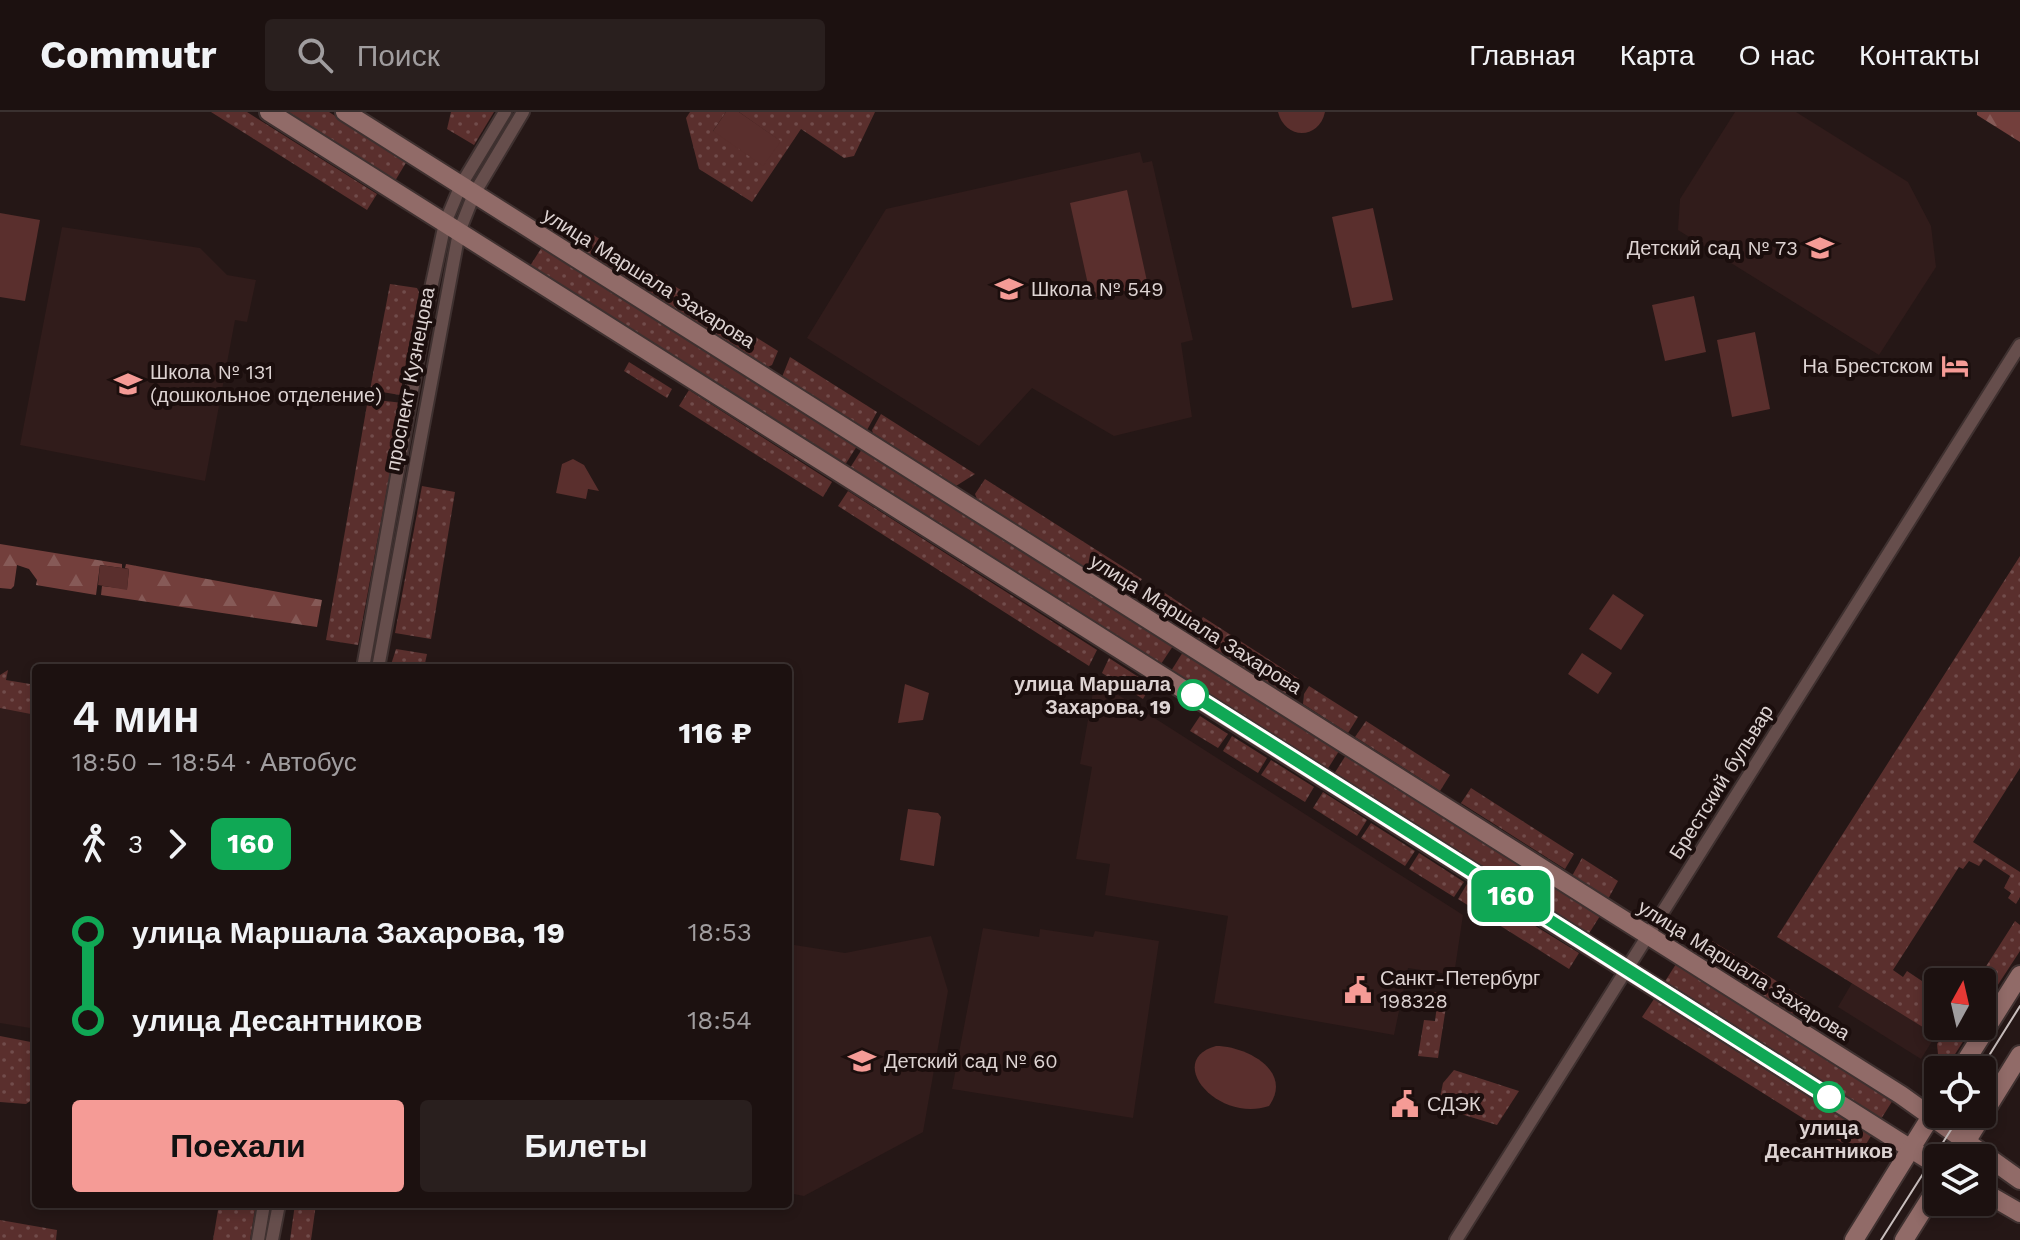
<!DOCTYPE html>
<html lang="ru">
<meta charset="utf-8">
<style>
body{margin:0;font-family:"Work Sans",sans-serif;background:#291f1e;color:#f1f3f6;height:100vh;display:flex;flex-direction:column;font-size:30px;white-space:nowrap}
*{box-sizing:border-box;margin:0}
p{font-size:26px;color:#a09d9f}
.icon{flex:none;width:44px;height:44px;fill:none;stroke:currentColor;stroke-width:2;stroke-linecap:round;stroke-linejoin:round}
.map{position:relative;flex:1;overflow:hidden}
.side{position:absolute;left:32px;top:552px;width:760px;height:544px;display:flex;flex-direction:column;background:#1c1110;border-radius:8px;box-shadow:0 4px 12px #0003,0 0 0 2px #3a3130}
.side>*{flex:none}
.badge{padding:0 16px;border-radius:12px;font-size:28px;line-height:52px}
.needle{width:52px;rotate:8deg}
.controls{position:absolute;left:1924px;top:856px;display:grid;gap:16px}
.controls a{display:grid;place-items:center;width:72px;height:72px;border-radius:8px;background:#1c1110;box-shadow:0 4px 12px #0003,0 0 0 2px #3a3130;font-size:40px}
.map>.badge{position:absolute;translate:-50% -50%;box-shadow:0 0 0 4px #fff}
.legs{display:flex;align-items:center;gap:12px;height:88px;padding:0 40px;font-size:26px}
.legs p{margin-inline-start:auto}
.summary{display:flex;align-items:center;justify-content:space-between;height:136px;padding:0 40px}
h1{font-size:44px;font-weight:600;line-height:60px}
.primary-button{display:flex;gap:16px;margin-top:auto;padding:16px 40px}
.primary-button a{flex:1;height:92px;border-radius:8px;background:#f59b96;color:#111;font-size:32px;font-weight:600;line-height:92px;text-align:center}
.primary-button a+a{background:#291f1e;color:#f1f3f6}
ul{padding:0 40px;list-style:none}
li{display:flex;align-items:center;gap:28px;height:88px;font-size:30px}
li i{display:grid;place-items:center;width:12px;height:100%;margin:0 10px;background:currentColor}
li i::after{content:'';width:20px;height:20px;margin:-10px;border:6px solid;border-radius:50%;background:#1c1110}
li p{margin-inline-start:auto}
li:first-child i{background:linear-gradient(#0000 50%,currentColor 0)}
li:last-child i{background:linear-gradient(currentColor 50%,#0000 0)}
header{display:flex;align-items:center;gap:48px;box-sizing:border-box;height:112px;padding:0 40px;background:#1c1110;border-bottom:2px solid #3a3130}
header strong{font-size:38px}
nav{display:flex;gap:44px;margin-inline-start:auto;font-size:28px}
.search{width:560px;height:72px;background:#291f1e;display:flex;align-items:center;gap:20px;box-sizing:border-box;padding:0 28px;border-radius:8px;color:#a09d9f;font-size:30px}
.map>svg:first-child{display:block}
</style>
<header>
<strong>Commutr</strong>
<div class="search"><svg class="icon" aria-label="search" viewBox="0 0 24 24"><circle cx="10" cy="10" r="6"/><path d="M15 15l6 6"/></svg>Поиск</div>
<nav><a>Главная</a><a>Карта</a><a>О нас</a><a>Контакты</a></nav>
</header>
<div class="map">
<svg width="2020" height="1128" viewBox="0 0 2020 1128">
<defs>
<pattern id="grass-dots" width="8" height="8" patternUnits="userSpaceOnUse" patternTransform="scale(2)"><rect width="8" height="8" fill="#5a2f2d"/><path d="M2 2h.1M6 6h.1" fill="none" stroke="#714c4b" stroke-width="1.8" stroke-linecap="round"/></pattern>
<pattern id="forest-firs" width="22" height="20" patternUnits="userSpaceOnUse" patternTransform="scale(2)"><rect width="22" height="20" fill="#733f3c"/><path d="M5 1l3.5 6h-7zM16 11l3.5 6h-7z" fill="#865a57"/></pattern>
</defs>
<rect width="100%" height="100%" fill="#251716"/>
<g fill="#311c1b">
<polygon points="1735,0 1796,0 1908,70 1931,114 1936,155 1879,243 1678,118 1680,87"/>
<polygon points="1140,40 1143,51 1152,49 1193,228 1181,231 1192,305 1114,324 1032,276 979,334 807,226 886,97"/>
<polygon points="62,115 200,136 227,163 256,168 247,210 235,208 205,369 20,333"/>
<polygon points="36,573 36,917 0,911 0,582"/>
<polygon points="1094,575 1109,577 1463,803 1454,863 1408,856 1394,923 1214,891 1228,804 1105,783 1110,752 1076,747 1092,655 1080,652"/>
<polygon points="983,816 1039,825 1040,817 1093,825 1095,819 1159,829 1133,1006 952,977"/>
<polygon points="931,824 948,879 923,1020 804,1084 788,1081 788,832 845,841"/>
<polygon points="1852,871 1936,923 1921,947 1838,895"/>
</g>
<g fill="url(#grass-dots)">
<polygon points="211,0 247,0 377,82 367,98"/>
<polygon points="286,0 329,0 407,49 395,69"/>
<polygon points="451,0 494,0 474,33 447,17"/>
<polygon points="690,0 726,0 713,19 780,29 739,0 875,0 854,44 844,46 801,17 752,90 699,57 686,6"/>
<polygon points="560,102 778,239 772,253 768,255 550,118"/>
<polygon points="542,135 857,334 845,353 530,154"/>
<polygon points="390,172 417,176 419,180 400,283 370,278"/>
<polygon points="790,245 877,300 867,318 782,265"/>
<polygon points="629,250 672,277 667,286 624,259"/>
<polygon points="689,278 832,370 823,385 679,294"/>
<polygon points="368,287 403,291 358,533 326,528"/>
<polygon points="881,302 975,362 956,374 873,321 872,318"/>
<polygon points="862,337 1173,534 1161,552 850,356"/>
<polygon points="985,367 1142,467 1133,479 1124,473 1121,478 977,387 975,382"/>
<polygon points="422,374 455,380 431,527 395,521"/>
<polygon points="848,379 1097,538 1089,554 838,394"/>
<polygon points="2020,444 2020,656 1973,730 2020,760 2020,785 2016,792 2008,786 2011,781 2004,776 2010,764 1984,747 1979,754 1969,749 1963,757 1959,755 1893,858 1903,865 1907,859 1928,873 1926,883 1938,891 1939,914 1934,922 1777,825"/>
<polygon points="1162,479 1192,499 1185,511 1162,496 1164,491 1157,486"/>
<polygon points="1203,505 1299,567 1285,582 1192,523"/>
<polygon points="396,537 427,542 424,556 390,556"/>
<polygon points="1183,540 1339,639 1327,658 1171,559"/>
<polygon points="1109,546 1151,573 1143,587 1102,561"/>
<polygon points="8,558 6,568 36,573 36,603 0,596 0,563"/>
<polygon points="1309,574 1358,605 1348,621 1303,592 1304,582"/>
<polygon points="1200,604 1228,622 1218,636 1190,619"/>
<polygon points="1366,609 1450,663 1440,679 1355,625"/>
<polygon points="1232,624 1267,646 1258,661 1223,639"/>
<polygon points="1346,643 1600,804 1588,823 1334,662"/>
<polygon points="1271,648 1314,675 1305,690 1261,663"/>
<polygon points="1471,676 1574,742 1565,757 1461,691"/>
<polygon points="1323,680 1367,708 1357,724 1313,696"/>
<polygon points="1371,711 1415,739 1405,754 1361,726"/>
<polygon points="1419,741 1464,770 1454,785 1409,757"/>
<polygon points="1582,746 1618,769 1608,787 1572,764"/>
<polygon points="1467,772 1579,841 1569,857 1458,787"/>
<polygon points="2015,809 2020,813 2020,839 1988,888 1982,885 1982,870 1976,870"/>
<polygon points="1696,819 1735,843 1724,860 1685,836"/>
<polygon points="1745,849 1805,887 1794,903 1734,866"/>
<polygon points="1676,852 1893,988 1881,1007 1664,871"/>
<polygon points="1427,879 1448,882 1438,946 1418,944 1424,908 1435,909 1437,893 1426,890"/>
<polygon points="1654,887 1871,1024 1860,1042 1642,905"/>
<polygon points="1948,914 1973,914 1950,950 1938,942 1937,932"/>
<polygon points="0,924 36,931 36,985 26,992 0,990"/>
<polygon points="1454,958 1519,979 1497,1013 1438,995 1443,971"/>
<polygon points="219,1092 256,1092 250,1128 213,1128"/>
<polygon points="295,1092 316,1092 311,1128 290,1128"/>
<polygon points="0,1108 57,1118 56,1128 0,1128"/>
</g>
<g fill="url(#forest-firs)">
<polygon points="1977,0 2020,0 2020,30 1977,3"/>
<polygon points="0,432 122,452 122,456 100,453 96,483 36,473 37,468 29,457 17,453 14,474 11,477 0,476"/>
<polygon points="126,452 322,488 317,515 101,483 102,474 127,477 129,457 125,456"/>
</g>
<g fill="#5a2f2d">
<polygon points="726,0 739,0 781,29 763,54 713,19"/>
<path d="M1278,0H1325C1319,28 1285,28 1278,0Z"/>
<polygon points="1127,78 1148,174 1091,186 1070,91"/>
<polygon points="1373,96 1393,188 1352,196 1332,105"/>
<polygon points="0,101 40,108 25,189 0,185"/>
<polygon points="1694,184 1706,240 1665,249 1652,193"/>
<polygon points="1755,220 1770,297 1732,305 1717,228"/>
<polygon points="573,347 584,353 599,379 588,377 586,387 556,381 562,352"/>
<polygon points="100,453 129,457 127,478 98,473"/>
<polygon points="1613,482 1644,503 1621,538 1589,517"/>
<polygon points="1582,541 1612,561 1598,582 1568,562"/>
<polygon points="905,572 929,581 923,608 898,611"/>
<polygon points="908,697 938,701 941,705 934,754 900,748"/>
<path d="M1216,934C1246,934 1294,959 1269,994C1217,1011 1164,948 1216,934Z"/>
</g>
<g fill="none" stroke-linecap="round" stroke-linejoin="round">
<g stroke="#3f3130" stroke-width="16">
<g id="street">
<polyline points="363,556 426,200 445,111 461,73 505,0"/>
<polyline points="378,556 459,120 474,82 523,0"/>
<polyline points="258,1128 264,1092"/>
<polyline points="272,1128 279,1092"/>
<polyline points="1456,1128 2020,233"/>
</g>
</g>
<g stroke="#3f3130" stroke-width="22">
<g id="secondary">
<polyline points="269,0 1938,1054"/>
<polyline points="345,0 1901,983 2020,1068"/>
<polyline points="1960,958 2020,863"/>
<polyline points="1956,1046 2020,943"/>
<polyline points="1982,1079 2020,1101"/>
<polyline points="1854,1128 1938,993"/>
<polyline points="1904,1128 1938,1074"/>
</g>
</g>
<use href="#street" stroke="#664e4c" stroke-width="12"/>
<use href="#secondary" stroke="#916b68" stroke-width="18"/>
<g stroke="#c8bebd" stroke-width="2">
<polyline points="1980,958 2020,894"/>
<polyline points="1881,1128 1961,1002"/>
</g>
</g>
<g fill="none" stroke-linecap="round" stroke-linejoin="round">
<g stroke="#fff" stroke-width="18">
<polyline id="line-1" points="1193,583 1829,985"/>
</g>
<use href="#line-1" stroke="#10a855" stroke-width="12"/>
</g>
<defs>
<g id="school-bare" transform="scale(2.16)"><path d="M0-5L7-2L0 1L-7-2ZM-4 1L0 2.5L4 1V4Q0 6-4 4Z" fill="#f59b96" stroke="#1b0e0d" stroke-width="2.5" paint-order="stroke"/></g>
<g id="hotel-bare" transform="scale(2.16)"><path d="M-6-4.5h1.5V1H6V5H4.5V3h-9V5H-6ZM-4 0a1.8 1.8 0 1 1 3.6 0ZM.5 0V-2.5h3Q6-2.5 6 0Z" fill="#f59b96" stroke="#1b0e0d" stroke-width="2.5" paint-order="stroke"/></g>
<g id="civic-bare" transform="scale(2.16)"><path d="M-.6-6.5H3V-4.5H.6V-3L4-1V1h2V6H-6V1h2V-1L-.6-3ZM-1.2 2.5V6h2.4V2.5Z" fill="#f59b96" stroke="#1b0e0d" stroke-width="2.5" paint-order="stroke"/></g>
</defs>
<g fill-rule="evenodd">
<use href="#school-bare" x="1820" y="136"/>
<use href="#school-bare" x="1009" y="177"/>
<use href="#hotel-bare" x="1955" y="254"/>
<use href="#school-bare" x="128" y="272"/>
<use href="#civic-bare" x="1358" y="878"/>
<use href="#school-bare" x="862" y="949"/>
<use href="#civic-bare" x="1405" y="992"/>
</g>
<g fill="#fff" stroke="#10a855" stroke-width="4">
<circle cx="1193" cy="583" r="14"/>
<circle cx="1829" cy="985" r="14"/>
</g>
<g text-anchor="middle" dominant-baseline="central" stroke-width="8" stroke-linejoin="round" paint-order="stroke">
<g font-size="20" fill="#ddd3d2" stroke="#1b0e0d" text-anchor="start">
<text x="1798" y="136" text-anchor="end">Детский сад № 73</text>
<text x="1031" y="177">Школа № 549</text>
<text x="1933" y="254" text-anchor="end">На Брестском</text>
<text x="150" y="260">Школа № 131<tspan x="150" dy="23">(дошкольное отделение)</tspan></text>
<text x="1380" y="866">Санкт-Петербург<tspan x="1380" dy="23">198328</tspan></text>
<text x="884" y="949">Детский сад № 60</text>
<text x="1427" y="992">СДЭК</text>
</g>
<g font-size="20" fill="#ddd3d2" stroke="#1b0e0d">
<text transform="translate(649 166) rotate(32)">улица Маршала Захарова</text>
<text transform="translate(410 267) rotate(-79)">проспект Кузнецова</text>
<text transform="translate(1196 512) rotate(32)">улица Маршала Захарова</text>
<text transform="translate(1721 670) rotate(-58)">Брестский бульвар</text>
<text transform="translate(1744 858) rotate(32)">улица Маршала Захарова</text>
</g>
<g font-size="20" font-weight="bold" fill="#ddd3d2" stroke="#1b0e0d" text-anchor="end">
<text x="1171" y="572">улица Маршала<tspan x="1171" dy="23">Захарова, 19</tspan></text>
<text x="1829" y="1016" text-anchor="middle">улица<tspan x="1829" dy="23">Десантников</tspan></text>
</g>
</g>
</svg>
<div class="controls">
<a><svg class="needle" viewBox="-14 -14 28 28"><path d="M0-13l5 13h-10z" fill="#e53935"/><path d="M0 13l5-13h-10z" fill="#a09d9f"/></svg></a>
<a><svg class="icon" aria-label="locate" viewBox="0 0 24 24"><circle cx="12" cy="12" r="6"/><path d="M12 2v4M12 18v4M2 12h4M18 12h4"/></svg></a>
<a><svg class="icon" aria-label="layers" viewBox="0 0 24 24"><path d="M12 4l9 5-9 5-9-5zM3 14l9 5 9-5"/></svg></a>
</div>
<b class="badge" style="left:1511px;top:784px;background:#10a855;color:#fff">160</b>
<section class="side">
<div class="summary"><div><h1>4 мин</h1><p>18:50 – 18:54 · Автобус</p></div><b>116 ₽</b></div>
<div class="legs"><svg class="icon" aria-label="walk" viewBox="0 0 24 24"><circle cx="13" cy="4" r="2"/><path d="M13 8l-2 6 4 7M11 14l-3 7M7 12l3-4h3l4 4"/></svg>3<svg class="icon" aria-label="forward" viewBox="0 0 24 24"><path d="M9 5l7 7-7 7"/></svg><b class="badge" style="background:#10a855;color:#fff">160</b></div>
<ul>
<li><i style="color:#10a855"></i><b>улица Маршала Захарова, 19</b><p>18:53</p></li>
<li><i style="color:#10a855"></i><b>улица Десантников</b><p>18:54</p></li>
</ul>
<div class="primary-button"><a>Поехали</a><a>Билеты</a></div>
</section>
</div>
